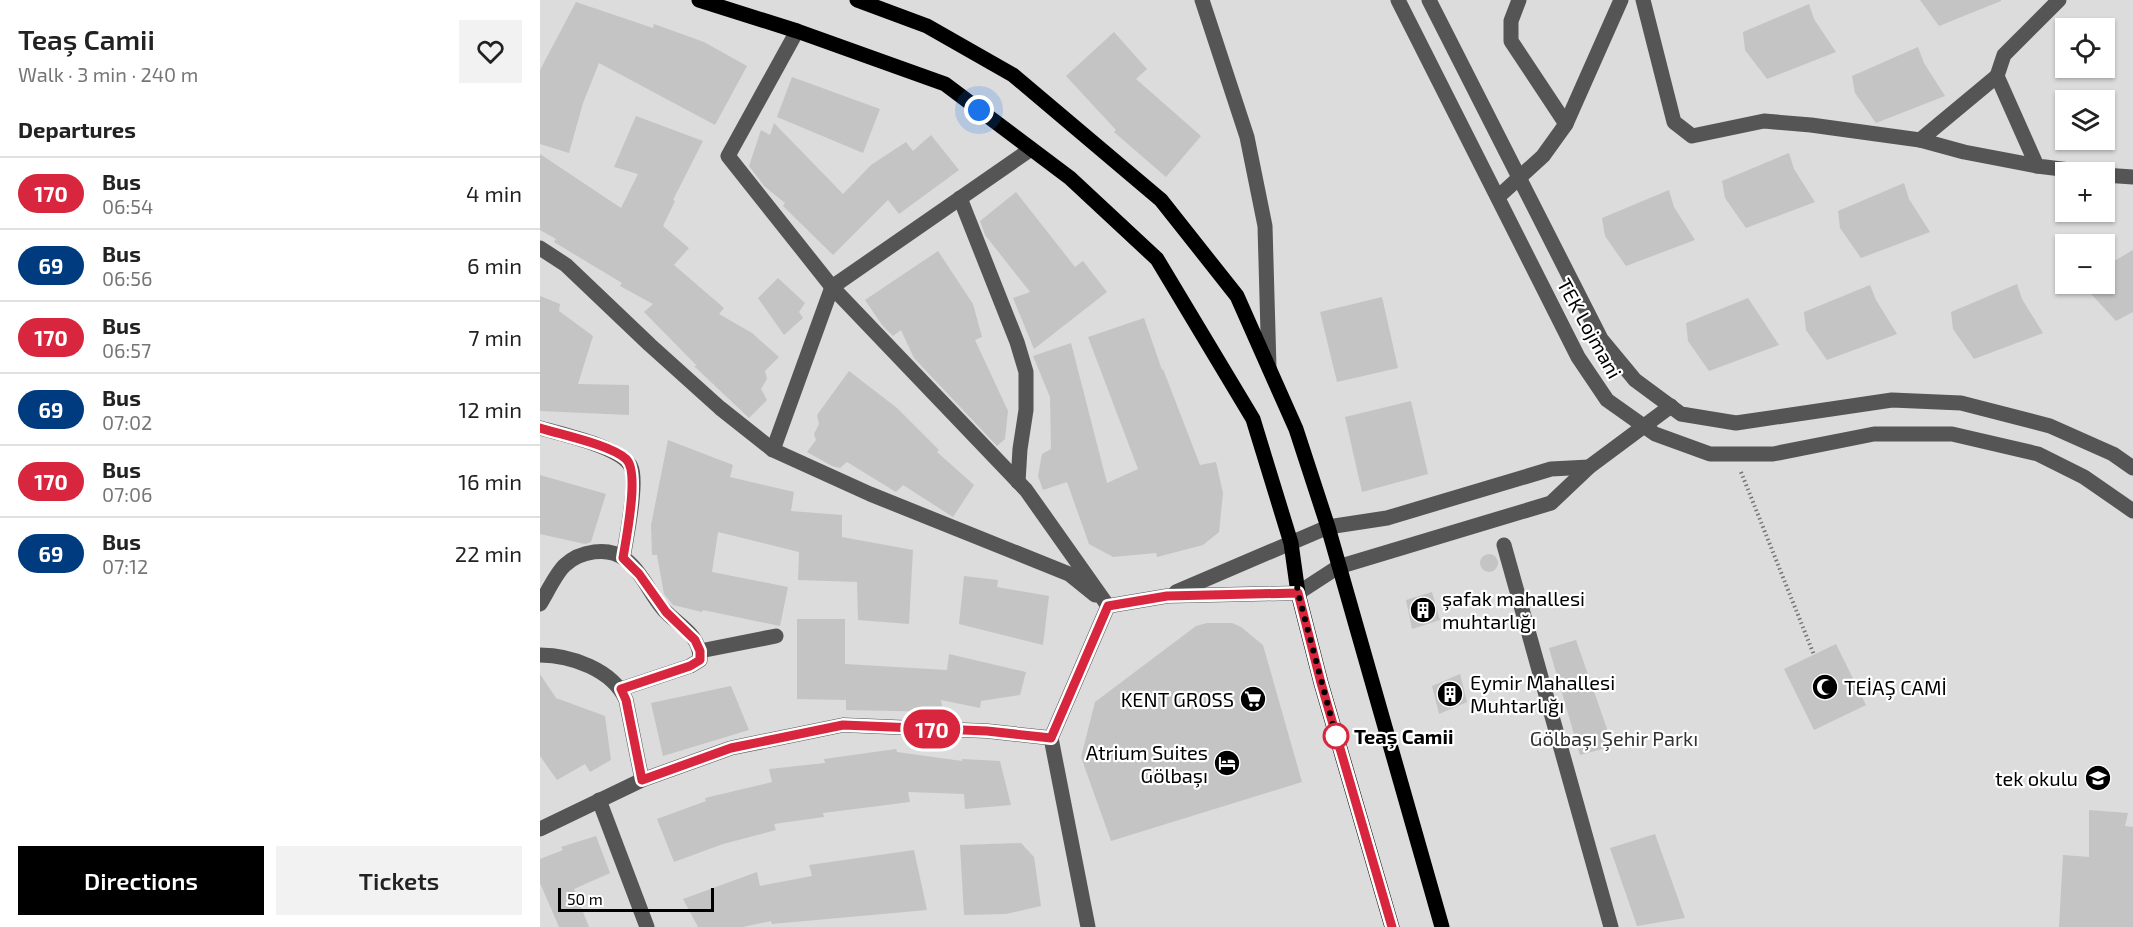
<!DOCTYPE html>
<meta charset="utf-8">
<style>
body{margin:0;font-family:"Exo 2",sans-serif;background:#f2f2f2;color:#222;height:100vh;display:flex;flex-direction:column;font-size:22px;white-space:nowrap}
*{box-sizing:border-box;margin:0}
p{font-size:20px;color:#767676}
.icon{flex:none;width:33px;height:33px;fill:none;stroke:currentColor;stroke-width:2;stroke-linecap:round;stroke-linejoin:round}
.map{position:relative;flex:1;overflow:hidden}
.sheet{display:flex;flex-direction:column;background:#fff;width:540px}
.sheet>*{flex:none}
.badge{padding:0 12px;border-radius:20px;font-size:21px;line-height:39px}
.tools{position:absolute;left:1515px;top:18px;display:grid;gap:12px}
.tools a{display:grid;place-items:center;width:60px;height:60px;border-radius:0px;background:#fff;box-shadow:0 2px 4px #0004;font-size:30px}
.scale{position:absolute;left:18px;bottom:15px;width:156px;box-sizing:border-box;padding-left:6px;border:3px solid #000;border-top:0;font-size:16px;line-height:21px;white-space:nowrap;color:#000;-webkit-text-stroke:4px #fff;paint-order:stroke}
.you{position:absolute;width:30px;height:30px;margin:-15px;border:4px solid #fff;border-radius:50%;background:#1a73e8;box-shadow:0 0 0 9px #1a73e833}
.map>.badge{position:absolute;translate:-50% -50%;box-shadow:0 0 0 3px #fff}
h2{padding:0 18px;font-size:22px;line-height:54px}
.round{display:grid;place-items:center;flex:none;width:63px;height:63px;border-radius:0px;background:#f2f2f2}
.overview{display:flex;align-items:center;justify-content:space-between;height:102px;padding:0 18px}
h1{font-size:28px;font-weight:600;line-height:45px}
.action{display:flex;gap:12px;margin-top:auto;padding:12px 18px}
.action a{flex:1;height:69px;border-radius:0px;background:#000;color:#fff;font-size:24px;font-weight:600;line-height:69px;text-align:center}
.action a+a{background:#f2f2f2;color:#222}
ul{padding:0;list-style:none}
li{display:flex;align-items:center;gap:18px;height:72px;padding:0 18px;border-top:2px solid #e0e0e0}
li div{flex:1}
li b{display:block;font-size:22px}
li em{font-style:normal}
li .badge{min-width:66px;font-weight:700;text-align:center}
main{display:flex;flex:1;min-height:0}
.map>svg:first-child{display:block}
</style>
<main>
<section class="sheet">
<div class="overview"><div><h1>Teaş Camii</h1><p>Walk · 3 min · 240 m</p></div><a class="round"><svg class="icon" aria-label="heart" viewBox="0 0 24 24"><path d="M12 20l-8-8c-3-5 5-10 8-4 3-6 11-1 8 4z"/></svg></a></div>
<h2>Departures</h2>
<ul>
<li><span class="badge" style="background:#d7263d;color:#fff">170</span><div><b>Bus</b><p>06:54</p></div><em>4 min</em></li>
<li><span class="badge" style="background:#003b80;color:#fff">69</span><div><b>Bus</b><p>06:56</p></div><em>6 min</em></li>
<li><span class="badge" style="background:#d7263d;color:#fff">170</span><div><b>Bus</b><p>06:57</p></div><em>7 min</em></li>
<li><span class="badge" style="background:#003b80;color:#fff">69</span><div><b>Bus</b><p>07:02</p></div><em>12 min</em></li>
<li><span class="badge" style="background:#d7263d;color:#fff">170</span><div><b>Bus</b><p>07:06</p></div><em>16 min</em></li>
<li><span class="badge" style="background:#003b80;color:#fff">69</span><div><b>Bus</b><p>07:12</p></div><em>22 min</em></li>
</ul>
<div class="action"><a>Directions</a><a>Tickets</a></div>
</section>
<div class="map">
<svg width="1593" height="927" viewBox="0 0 1593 927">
<rect width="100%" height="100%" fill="#fff"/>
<path fill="#dcdcdc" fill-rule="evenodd" d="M0,0H1593V927H0ZM1526,28H1564V68H1526ZM1526,100H1564V140H1526ZM1526,172H1564V212H1526ZM1526,244H1564V284H1526Z"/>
<g fill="#c4c4c4">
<polygon points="1380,0 1461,0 1461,1 1399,26"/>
<polygon points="36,2 113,28 114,24 164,42 207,66 175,125 59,63 43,103 29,153 0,144 0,70"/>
<polygon points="1269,4 1274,19 1296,52 1227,79 1205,50 1203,32"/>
<polygon points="574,32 607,69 596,79 661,136 626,177 574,132 576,130 526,76"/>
<polygon points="1378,47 1384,63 1405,96 1336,123 1315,93 1312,76"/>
<polygon points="252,77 340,109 323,153 237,117"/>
<polygon points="96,116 163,141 133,200 135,201 123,226 149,248 134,265 184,308 179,314 212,333 239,357 225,371 227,379 221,389 227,400 209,418 154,366 157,366 104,312 113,304 80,286 82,283 14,242 16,239 0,230 0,154 81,208 98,174 74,167"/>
<polygon points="234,123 303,194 331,165 366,142 373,151 391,135 419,170 359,214 348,200 293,255 243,206 245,203 224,186 209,166 221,130 230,135"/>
<polygon points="1249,153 1254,169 1275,202 1206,228 1185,198 1182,181"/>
<polygon points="1364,183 1369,199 1390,232 1321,258 1300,228 1298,211"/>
<polygon points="1129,190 1134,207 1155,240 1086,266 1065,236 1062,218"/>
<polygon points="476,192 535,267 543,261 567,292 494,349 473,298 490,292 445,235 440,221"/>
<polygon points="1593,250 1593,312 1576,321 1542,284 1564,284 1564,267"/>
<polygon points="398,251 433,304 442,337 435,340 468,411 465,439 457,446 374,358 361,330 353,336 342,325 325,300"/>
<polygon points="238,278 265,303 259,312 263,318 244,335 218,298"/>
<polygon points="1477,284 1482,299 1503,333 1434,359 1413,329 1411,312"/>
<polygon points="1330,285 1336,300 1357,334 1287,360 1266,330 1264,312"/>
<polygon points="0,296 20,304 19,311 53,336 38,384 89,385 89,415 0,411"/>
<polygon points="842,297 858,368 797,382 780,312"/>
<polygon points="1208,298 1239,345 1169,371 1148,341 1146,323"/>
<polygon points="604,318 622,370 623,369 660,465 676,462 683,493 679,532 663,545 617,557 616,553 573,557 549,544 527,482 503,490 498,476 502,454 511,449 510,397 493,356 531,343 567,483 598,469 548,337"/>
<polygon points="309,371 357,408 399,450 397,452 434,485 413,517 363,485 356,492 307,462 300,468 292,466 267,452 276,440 274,434 279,424 277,415"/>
<polygon points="871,401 888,474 822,492 805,417"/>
<polygon points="128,440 193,465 190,477 254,492 251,511 302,515 302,537 373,550 369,624 318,620 317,582 258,580 259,552 178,532 172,572 248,587 240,626 163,610 162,612 133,605 124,594 117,555 112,555 111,525"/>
<polygon points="0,475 66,494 51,542 45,544 0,534"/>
<circle cx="949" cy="563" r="9"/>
<polygon points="424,576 458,580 457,587 509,596 503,645 419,624"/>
<polygon points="892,592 900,620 872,629 866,600"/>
<polygon points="257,619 305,619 305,664 407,670 409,654 486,672 480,695 441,701 440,708 401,700 403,712 306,710 306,700 257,699"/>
<polygon points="667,623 692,623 701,627 723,645 762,782 571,841 541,757 555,702 656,626"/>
<polygon points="1036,640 1073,746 1040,755 1009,648"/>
<polygon points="1296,644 1326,705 1274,730 1244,669"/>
<polygon points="0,674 16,698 65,716 71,760 50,772 45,764 17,780 0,756"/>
<polygon points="920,674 927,702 899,714 892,686"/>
<polygon points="191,686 209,730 123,756 111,703"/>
<polygon points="356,749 357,752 422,761 422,759 460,761 471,805 425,809 424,794 368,792 370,802 283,813 284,817 234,824 236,830 183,844 134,862 117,819 166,801 165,798 232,782 229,769 285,763 284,759"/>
<polygon points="1549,810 1588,813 1585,826 1593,827 1593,927 1519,927 1523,855 1549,857"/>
<polygon points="1115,834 1145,918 1097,926 1070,848"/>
<polygon points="56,836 70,873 34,889 49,927 19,927 0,883 0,859 23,850 21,847"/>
<polygon points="481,843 494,857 501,906 466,914 424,915 420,845"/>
<polygon points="374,850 387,910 232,924 231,921 203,927 158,927 143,899 217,872 220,886 272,876 269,865"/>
</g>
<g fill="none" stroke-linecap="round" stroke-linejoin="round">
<polyline stroke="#777" stroke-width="4" stroke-dasharray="1.5 3" stroke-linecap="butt" points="1201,472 1274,655"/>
<g stroke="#555" stroke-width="15">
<polyline points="662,0 707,137 725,226 729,368"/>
<polyline points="858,0 1038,357 1067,400 1115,434 1170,454 1233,454 1334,434 1412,434 1498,454 1544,477 1593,511"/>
<polyline points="889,0 1061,339 1095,380 1141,414 1196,423 1352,400 1421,403 1510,426 1573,454 1593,468"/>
<polyline points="979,0 971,21 971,41 1026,124"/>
<polyline points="1103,0 1134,122 1152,136 1224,121 1271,125 1380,140"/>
<polyline points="1519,0 1464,55 1457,76 1497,166 1546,172"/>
<polyline points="257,31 188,156 292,287 486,490 568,606"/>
<polyline points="1457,76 1380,140 1424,152 1497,166"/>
<polyline points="1564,175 1593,177"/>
<polyline points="958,197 1003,156 1026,124 1081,0"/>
<polyline points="420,198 477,342 486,372 486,410 480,449 478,482"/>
<polyline points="0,248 26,265 110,345 180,408 233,450 330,494 529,574 555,595"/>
<path d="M0,428C21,434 82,447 91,467C98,481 86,540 83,558"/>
<polyline points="233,450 292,287 491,149"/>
<polyline points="964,545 1071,927"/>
<polyline points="636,592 788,527 847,518 1011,469 1049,467"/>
<path d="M0,604C7,593 16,573 25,565C40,551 68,546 85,559C102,572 110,594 124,610C139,626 161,635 160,660L150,666L81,689"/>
<polyline points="160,651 236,636"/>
<path d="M0,655C31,655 73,670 86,700L102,780"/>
<polyline points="59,800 107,927"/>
<polyline points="0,829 102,780 191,748 303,725 447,731 511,738"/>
<polyline points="548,927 511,738 568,606 627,596 758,593 798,567 1011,503 1049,467 1131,406"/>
</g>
<g stroke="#000" stroke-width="15">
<polyline points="159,0 257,31 405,84 530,178 617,259 713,419 751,543 758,593 781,683 852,927"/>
<polyline points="317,0 387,26 473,75 621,200 697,296 756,429 788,527 902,927"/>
</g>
</g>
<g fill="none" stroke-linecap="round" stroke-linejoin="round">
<g stroke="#fff" stroke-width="14">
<path id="line" d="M0,428C22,435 71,445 86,459C100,471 86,539 83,558L99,574L126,612L155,640L160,651V660L150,666L81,689L86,700L102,780L191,748L303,725L447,731L511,738L568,606L627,596L758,593L781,683L852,927"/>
</g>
<use href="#line" stroke="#d7263d" stroke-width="9"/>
<polyline stroke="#000" stroke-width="6" stroke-dasharray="0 10.8" points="439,110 530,178 617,259 713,419 751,543 758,593 796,736"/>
</g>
<defs>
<g id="building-disc" transform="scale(1.35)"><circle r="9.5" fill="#000" stroke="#fff"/><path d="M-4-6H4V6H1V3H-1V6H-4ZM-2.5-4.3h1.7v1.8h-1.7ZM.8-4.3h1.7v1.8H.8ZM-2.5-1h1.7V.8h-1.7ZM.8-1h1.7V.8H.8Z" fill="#fff"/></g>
<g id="mosque-disc" transform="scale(1.35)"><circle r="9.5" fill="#000" stroke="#fff"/><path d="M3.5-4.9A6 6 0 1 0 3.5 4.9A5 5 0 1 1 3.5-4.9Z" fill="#fff"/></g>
<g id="supermarket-disc" transform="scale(1.35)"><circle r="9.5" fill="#000" stroke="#fff"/><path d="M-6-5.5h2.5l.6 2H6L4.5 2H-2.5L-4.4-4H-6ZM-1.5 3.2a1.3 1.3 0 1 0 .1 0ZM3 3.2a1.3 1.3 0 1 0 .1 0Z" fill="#fff"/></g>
<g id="hotel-disc" transform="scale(1.35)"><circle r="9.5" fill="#000" stroke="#fff"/><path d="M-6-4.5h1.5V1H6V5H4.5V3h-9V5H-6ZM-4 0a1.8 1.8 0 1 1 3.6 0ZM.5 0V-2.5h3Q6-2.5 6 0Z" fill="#fff"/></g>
<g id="school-disc" transform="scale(1.35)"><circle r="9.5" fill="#000" stroke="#fff"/><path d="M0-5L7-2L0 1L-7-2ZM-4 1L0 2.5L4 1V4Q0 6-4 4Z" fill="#fff"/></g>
</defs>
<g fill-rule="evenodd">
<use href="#building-disc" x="883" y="610"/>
<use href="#mosque-disc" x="1285" y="687"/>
<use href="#building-disc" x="910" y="694"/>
<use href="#supermarket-disc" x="713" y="699"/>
<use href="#hotel-disc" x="687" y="763"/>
<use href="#school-disc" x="1558" y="778"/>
</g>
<circle fill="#fff" stroke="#d7263d" stroke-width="3" cx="796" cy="736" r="12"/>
<g text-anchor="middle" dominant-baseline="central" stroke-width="4.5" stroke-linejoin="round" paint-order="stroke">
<g font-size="20" fill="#000" stroke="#fff">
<text transform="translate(1050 328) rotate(61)">TEK Lojmani</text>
</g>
<g font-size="20" fill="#000" stroke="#fff" text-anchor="start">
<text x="902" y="598">şafak mahallesi<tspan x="902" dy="23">muhtarlığı</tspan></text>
<text x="930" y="682">Eymir Mahallesi<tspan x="930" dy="23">Muhtarlığı</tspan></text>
<text x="1304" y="687">TEİAŞ CAMİ</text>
<text x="694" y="699" text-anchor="end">KENT GROSS</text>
<text x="668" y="752" text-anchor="end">Atrium Suites<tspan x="668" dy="23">Gölbaşı</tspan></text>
<text x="1538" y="778" text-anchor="end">tek okulu</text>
</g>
<g font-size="20" font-weight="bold" fill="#000" stroke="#fff" text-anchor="start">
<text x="814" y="736">Teaş Camii</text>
</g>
<g font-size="20" fill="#333" stroke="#fff">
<text x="1074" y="738">Gölbaşı Şehir Parkı</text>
</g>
</g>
</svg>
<div class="tools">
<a><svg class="icon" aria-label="locate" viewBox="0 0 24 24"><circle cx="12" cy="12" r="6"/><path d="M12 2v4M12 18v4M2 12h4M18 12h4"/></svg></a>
<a><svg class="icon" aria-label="layers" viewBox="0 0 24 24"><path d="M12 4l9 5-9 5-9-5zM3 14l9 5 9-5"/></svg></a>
<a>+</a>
<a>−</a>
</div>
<div class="scale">50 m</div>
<div class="you" style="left:439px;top:110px"></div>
<b class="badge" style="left:392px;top:729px;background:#d7263d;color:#fff">170</b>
</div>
</main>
